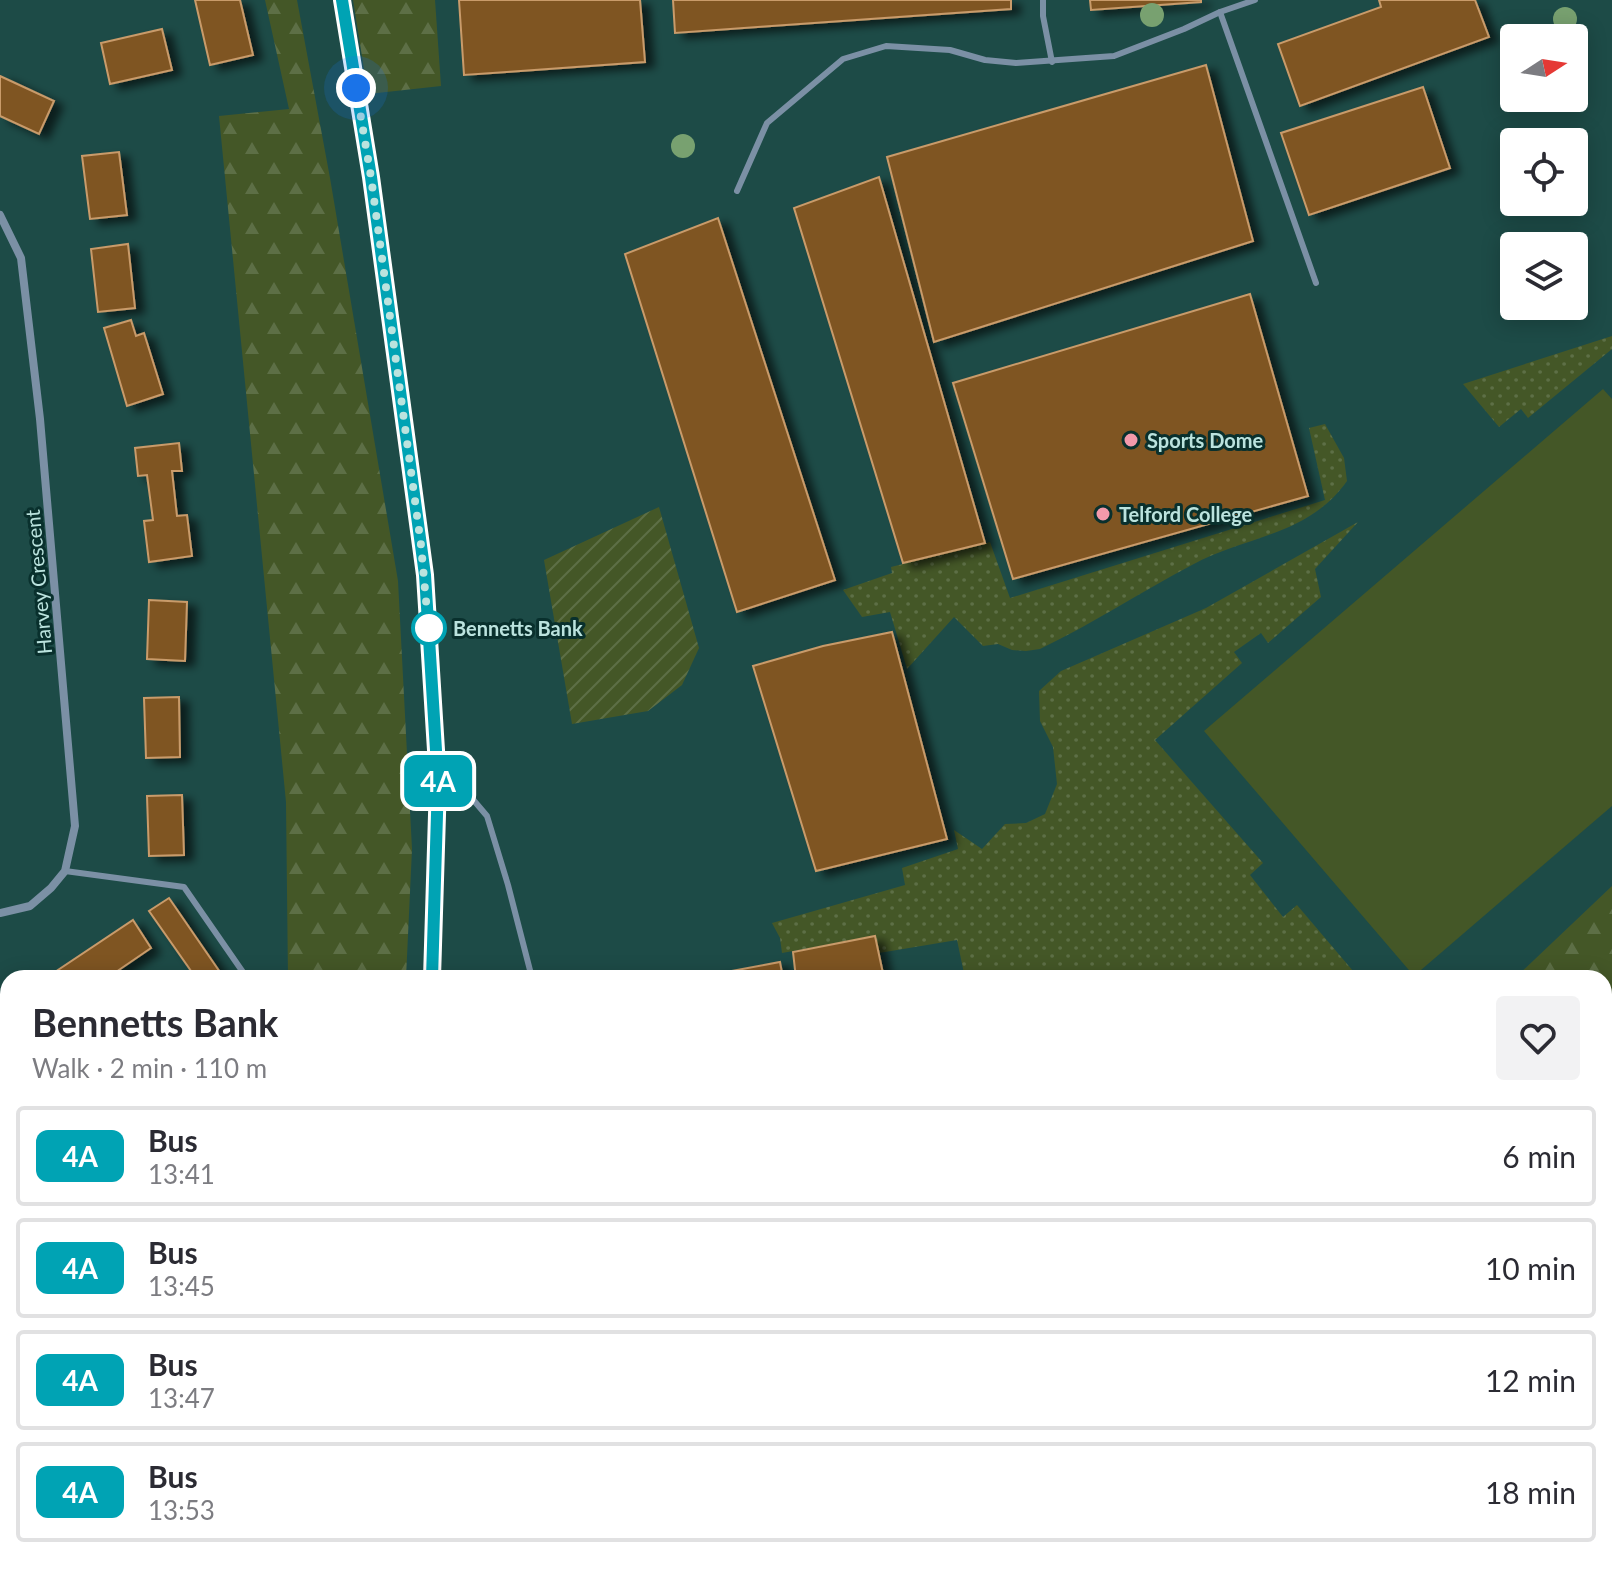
<!DOCTYPE html>
<meta charset="utf-8">
<style>
body{margin:0;font-family:Lato,sans-serif;background:#f2f2f3;color:#2b2b33;height:100vh;display:flex;flex-direction:column;font-size:30px;white-space:nowrap}
*{box-sizing:border-box;margin:0}
p{font-size:26px;color:#7c7c81}
.icon{flex:none;width:44px;height:44px;fill:none;stroke:currentColor;stroke-width:2;stroke-linecap:round;stroke-linejoin:round}
.map{position:relative;flex:1;overflow:hidden}
.side{position:absolute;left:0px;top:970px;width:1612px;height:602px;display:flex;flex-direction:column;background:#fff;border-radius:24px 24px 0 0;box-shadow:0 4px 20px #0003}
.side>*{flex:none}
.badge{padding:0 16px;border-radius:12px;font-size:28px;line-height:52px}
.needle{width:52px;rotate:78deg}
.controls{position:absolute;left:1500px;top:24px;display:grid;gap:16px}
.controls a{display:grid;place-items:center;width:88px;height:88px;border-radius:8px;background:#fff;box-shadow:0 4px 20px #0003;font-size:40px}
.you{position:absolute;width:40px;height:40px;margin:-20px;border:6px solid #fff;border-radius:50%;background:#1a73e8;box-shadow:0 0 0 12px #1a73e833}
.map>.badge{position:absolute;translate:-50% -50%;box-shadow:0 0 0 4px #fff}
.round{display:grid;place-items:center;flex:none;width:84px;height:84px;border-radius:8px;background:#f2f2f3}
.overview{display:flex;align-items:center;justify-content:space-between;height:136px;padding:0 32px}
h1{font-size:38px;font-weight:700;line-height:60px}
ul{padding:0;list-style:none}
li{display:flex;align-items:center;gap:24px;height:100px;margin:0 16px 12px;padding:0 16px;border:4px solid #e1e1e2;border-radius:8px}
li div{flex:1}
li b{display:block;font-size:30px}
li em{font-style:normal}
li .badge{min-width:88px;font-weight:700;text-align:center}
.map>svg:first-child{display:block}
</style>
<div class="map">
<svg width="1612" height="1571" viewBox="0 0 1612 1571">
<defs>
<pattern id="grass-dots" width="8" height="8" patternUnits="userSpaceOnUse" patternTransform="scale(2)"><rect width="8" height="8" fill="#445727"/><path d="M2 2h.1M6 6h.1" fill="none" stroke="#5d6f46" stroke-width="1.8" stroke-linecap="round"/></pattern>
<pattern id="forest-firs" width="22" height="20" patternUnits="userSpaceOnUse" patternTransform="scale(2)"><rect width="22" height="20" fill="#445727"/><path d="M5 1l3.5 6h-7zM16 11l3.5 6h-7z" fill="#5d6f46"/></pattern>
<pattern id="garden-furrows" width="10" height="10" patternUnits="userSpaceOnUse" patternTransform="scale(2)"><rect width="10" height="10" fill="#445727"/><path d="M-1 1l2-2M0 10L10 0M9 11l2-2" fill="none" stroke="#5d6f46"/></pattern>
<filter id="shadow"><feDropShadow dx="9" dy="5" stdDeviation="4" flood-color="#0009"/></filter>
</defs>
<rect width="100%" height="100%" fill="#1d4b47"/>
<g fill="url(#grass-dots)">
<polygon points="1612,336 1612,349 1528,418 1521,409 1499,427 1463,384"/>
<path d="M1325,424L1344,458L1347,481C1308,536 1248,535 1192,565C1141,592 1092,624 1040,649L1026,651L1012,650L998,644L983,646L954,617L907,669L890,612L862,617L843,590L892,573L891,567L990,542L1010,598L1325,500L1309,428Z"/>
<polygon points="1358,522 1315,569 1321,597 1268,643 1261,633 1234,652 1242,663 1155,740 1263,863 1250,875 1283,917 1297,905 1359,978 965,978 957,940 879,953 875,936 782,953 780,938 772,923 905,885 902,868 958,849 954,830 982,849 1005,824 1026,823 1045,814 1057,784 1053,747 1040,721 1039,691 1061,671 1206,608"/>
</g>
<g fill="url(#forest-firs)">
<polygon points="265,0 297,0 330,178 398,581 412,849 406,978 288,978 286,802 219,116 289,109"/>
<polygon points="353,0 435,0 441,86 368,94"/>
<polygon points="1612,886 1612,1029 1604,1037 1604,978 1515,978"/>
<polygon points="1612,1148 1612,1264 1604,1270 1604,1155"/>
<polygon points="8,1303 8,1564 222,1564 218,1571 0,1571 0,1304"/>
<polygon points="477,1564 519,1564 540,1571 433,1571 434,1569"/>
<polygon points="691,1564 896,1564 886,1571 716,1571"/>
<polygon points="1074,1564 1363,1564 1360,1566 1363,1571 1065,1571"/>
</g>
<polygon fill="url(#garden-furrows)" points="659,507 699,648 682,685 648,711 572,724 544,560"/>
<polygon fill="#445727" points="1603,389 1612,399 1612,806 1414,976 1204,731"/>
<g fill="#7f5524" stroke="#c99b6a" stroke-width="2" filter="url(#shadow)">
<polygon points="195,0 240,0 253,55 210,65"/>
<polygon points="459,0 640,0 645,62 464,75"/>
<polygon points="673,0 1011,0 1011,9 675,33"/>
<polygon points="1090,0 1201,0 1201,2 1091,10"/>
<polygon points="1379,0 1475,0 1489,37 1300,106 1278,44 1381,7"/>
<polygon points="162,29 172,70 110,84 101,43"/>
<polygon points="1206,65 1253,241 934,342 887,157"/>
<polygon points="0,76 54,101 39,134 0,116"/>
<polygon points="1423,87 1450,168 1309,215 1281,133"/>
<polygon points="119,152 127,215 90,219 82,156"/>
<polygon points="879,177 985,543 903,563 794,208"/>
<polygon points="718,218 835,580 737,612 625,254"/>
<polygon points="128,244 135,308 98,312 91,249"/>
<polygon points="1250,294 1308,496 1013,579 953,383"/>
<polygon points="131,320 136,336 144,333 163,394 127,406 104,328"/>
<polygon points="179,443 182,471 172,471 177,516 187,515 192,556 149,562 144,521 153,520 147,475 138,476 135,448"/>
<polygon points="149,600 187,602 185,661 147,659"/>
<polygon points="892,632 947,839 816,871 753,666 823,646"/>
<polygon points="179,697 180,757 146,758 144,698"/>
<polygon points="182,795 184,855 149,856 147,796"/>
<polygon points="169,898 224,978 196,978 149,911"/>
<polygon points="133,920 151,948 113,974 115,978 46,978"/>
<polygon points="875,936 884,978 796,978 793,952"/>
<polygon points="780,962 783,978 694,978"/>
<polygon points="8,1236 8,1265 0,1265 0,1237"/>
</g>
<g fill="none" stroke-linecap="round" stroke-linejoin="round">
<g stroke="#7b90a5" stroke-width="6">
<polyline points="1043,0 1043,16 1052,62"/>
<polyline points="1220,12 1316,283"/>
<polyline points="737,191 767,123 843,59 886,46 950,50 985,60 1016,63 1114,56 1184,29 1220,12 1255,0"/>
<polyline points="442,783 470,796 487,816 508,885 532,978"/>
<polyline points="65,871 184,887 247,978"/>
<polyline points="1604,1364 1612,1359"/>
<polyline points="1604,1448 1612,1452"/>
<polyline points="1507,1564 1512,1571"/>
</g>
<g stroke="#7b90a5" stroke-width="8">
<polyline points="0,215 21,258 40,419 75,826 65,871 51,888 30,906 0,913"/>
<polyline points="0,1135 8,1133"/>
</g>
<g stroke="#99bbdc" stroke-width="16">
<polyline points="342,0 371,177 425,575 438,782 432,978"/>
<polyline points="276,1571 279,1564"/>
</g>
<g stroke="#b8dbfd" stroke-width="20">
<polyline points="1604,1066 1612,1059"/>
<polyline points="581,1564 595,1571"/>
<polyline points="344,1571 359,1564"/>
<polyline points="956,1571 972,1564"/>
</g>
</g>
<g fill="#78a170">
<circle cx="1152" cy="15" r="12"/>
<circle cx="1565" cy="19" r="12"/>
<circle cx="683" cy="146" r="12"/>
</g>
<g fill="none" stroke-linecap="round" stroke-linejoin="round">
<g stroke="#fff" stroke-width="18">
<polyline id="line" points="342,0 371,177 425,575 438,782 432,978"/>
</g>
<use href="#line" stroke="#00a3b4" stroke-width="12"/>
<polyline stroke="#bbe3de" stroke-width="8" stroke-dasharray="0 14.4" points="356,88 371,177 421,545 429,634 429,628"/>
</g>
<g fill="#f39aab" stroke="#09302d" stroke-width="3">
<circle cx="1131" cy="440" r="8"/>
<circle cx="1103" cy="514" r="8"/>
</g>
<circle fill="#fff" stroke="#00a3b4" stroke-width="4" cx="429" cy="628" r="16"/>
<g text-anchor="middle" dominant-baseline="central" stroke-width="6" stroke-linejoin="round" paint-order="stroke">
<g font-size="20" font-weight="bold" fill="#bbe3de" stroke="#09302d" text-anchor="start">
<text x="1147" y="440">Sports Dome</text>
<text x="1119" y="514">Telford College</text>
</g>
<g font-size="20" fill="#bbe3de" stroke="#09302d">
<text transform="translate(38 582) rotate(-95)">Harvey Crescent</text>
</g>
<g font-size="20" font-weight="bold" fill="#bbe3de" stroke="#09302d" text-anchor="start">
<text x="453" y="628">Bennetts Bank</text>
</g>
</g>
</svg>
<div class="controls">
<a><svg class="needle" viewBox="-14 -14 28 28"><path d="M0-13l5 13h-10z" fill="#e53935"/><path d="M0 13l5-13h-10z" fill="#7c7c81"/></svg></a>
<a><svg class="icon" aria-label="locate" viewBox="0 0 24 24"><circle cx="12" cy="12" r="6"/><path d="M12 2v4M12 18v4M2 12h4M18 12h4"/></svg></a>
<a><svg class="icon" aria-label="layers" viewBox="0 0 24 24"><path d="M12 4l9 5-9 5-9-5zM3 14l9 5 9-5"/></svg></a>
</div>
<div class="you" style="left:356px;top:88px"></div>
<b class="badge" style="left:438px;top:781px;background:#00a3b4;color:#fff">4A</b>
<section class="side">
<div class="overview"><div><h1>Bennetts Bank</h1><p>Walk · 2 min · 110 m</p></div><a class="round"><svg class="icon" aria-label="heart" viewBox="0 0 24 24"><path d="M12 20l-8-8c-3-5 5-10 8-4 3-6 11-1 8 4z"/></svg></a></div>
<ul>
<li><span class="badge" style="background:#00a3b4;color:#fff">4A</span><div><b>Bus</b><p>13:41</p></div><em>6 min</em></li>
<li><span class="badge" style="background:#00a3b4;color:#fff">4A</span><div><b>Bus</b><p>13:45</p></div><em>10 min</em></li>
<li><span class="badge" style="background:#00a3b4;color:#fff">4A</span><div><b>Bus</b><p>13:47</p></div><em>12 min</em></li>
<li><span class="badge" style="background:#00a3b4;color:#fff">4A</span><div><b>Bus</b><p>13:53</p></div><em>18 min</em></li>
</ul>
</section>
</div>
